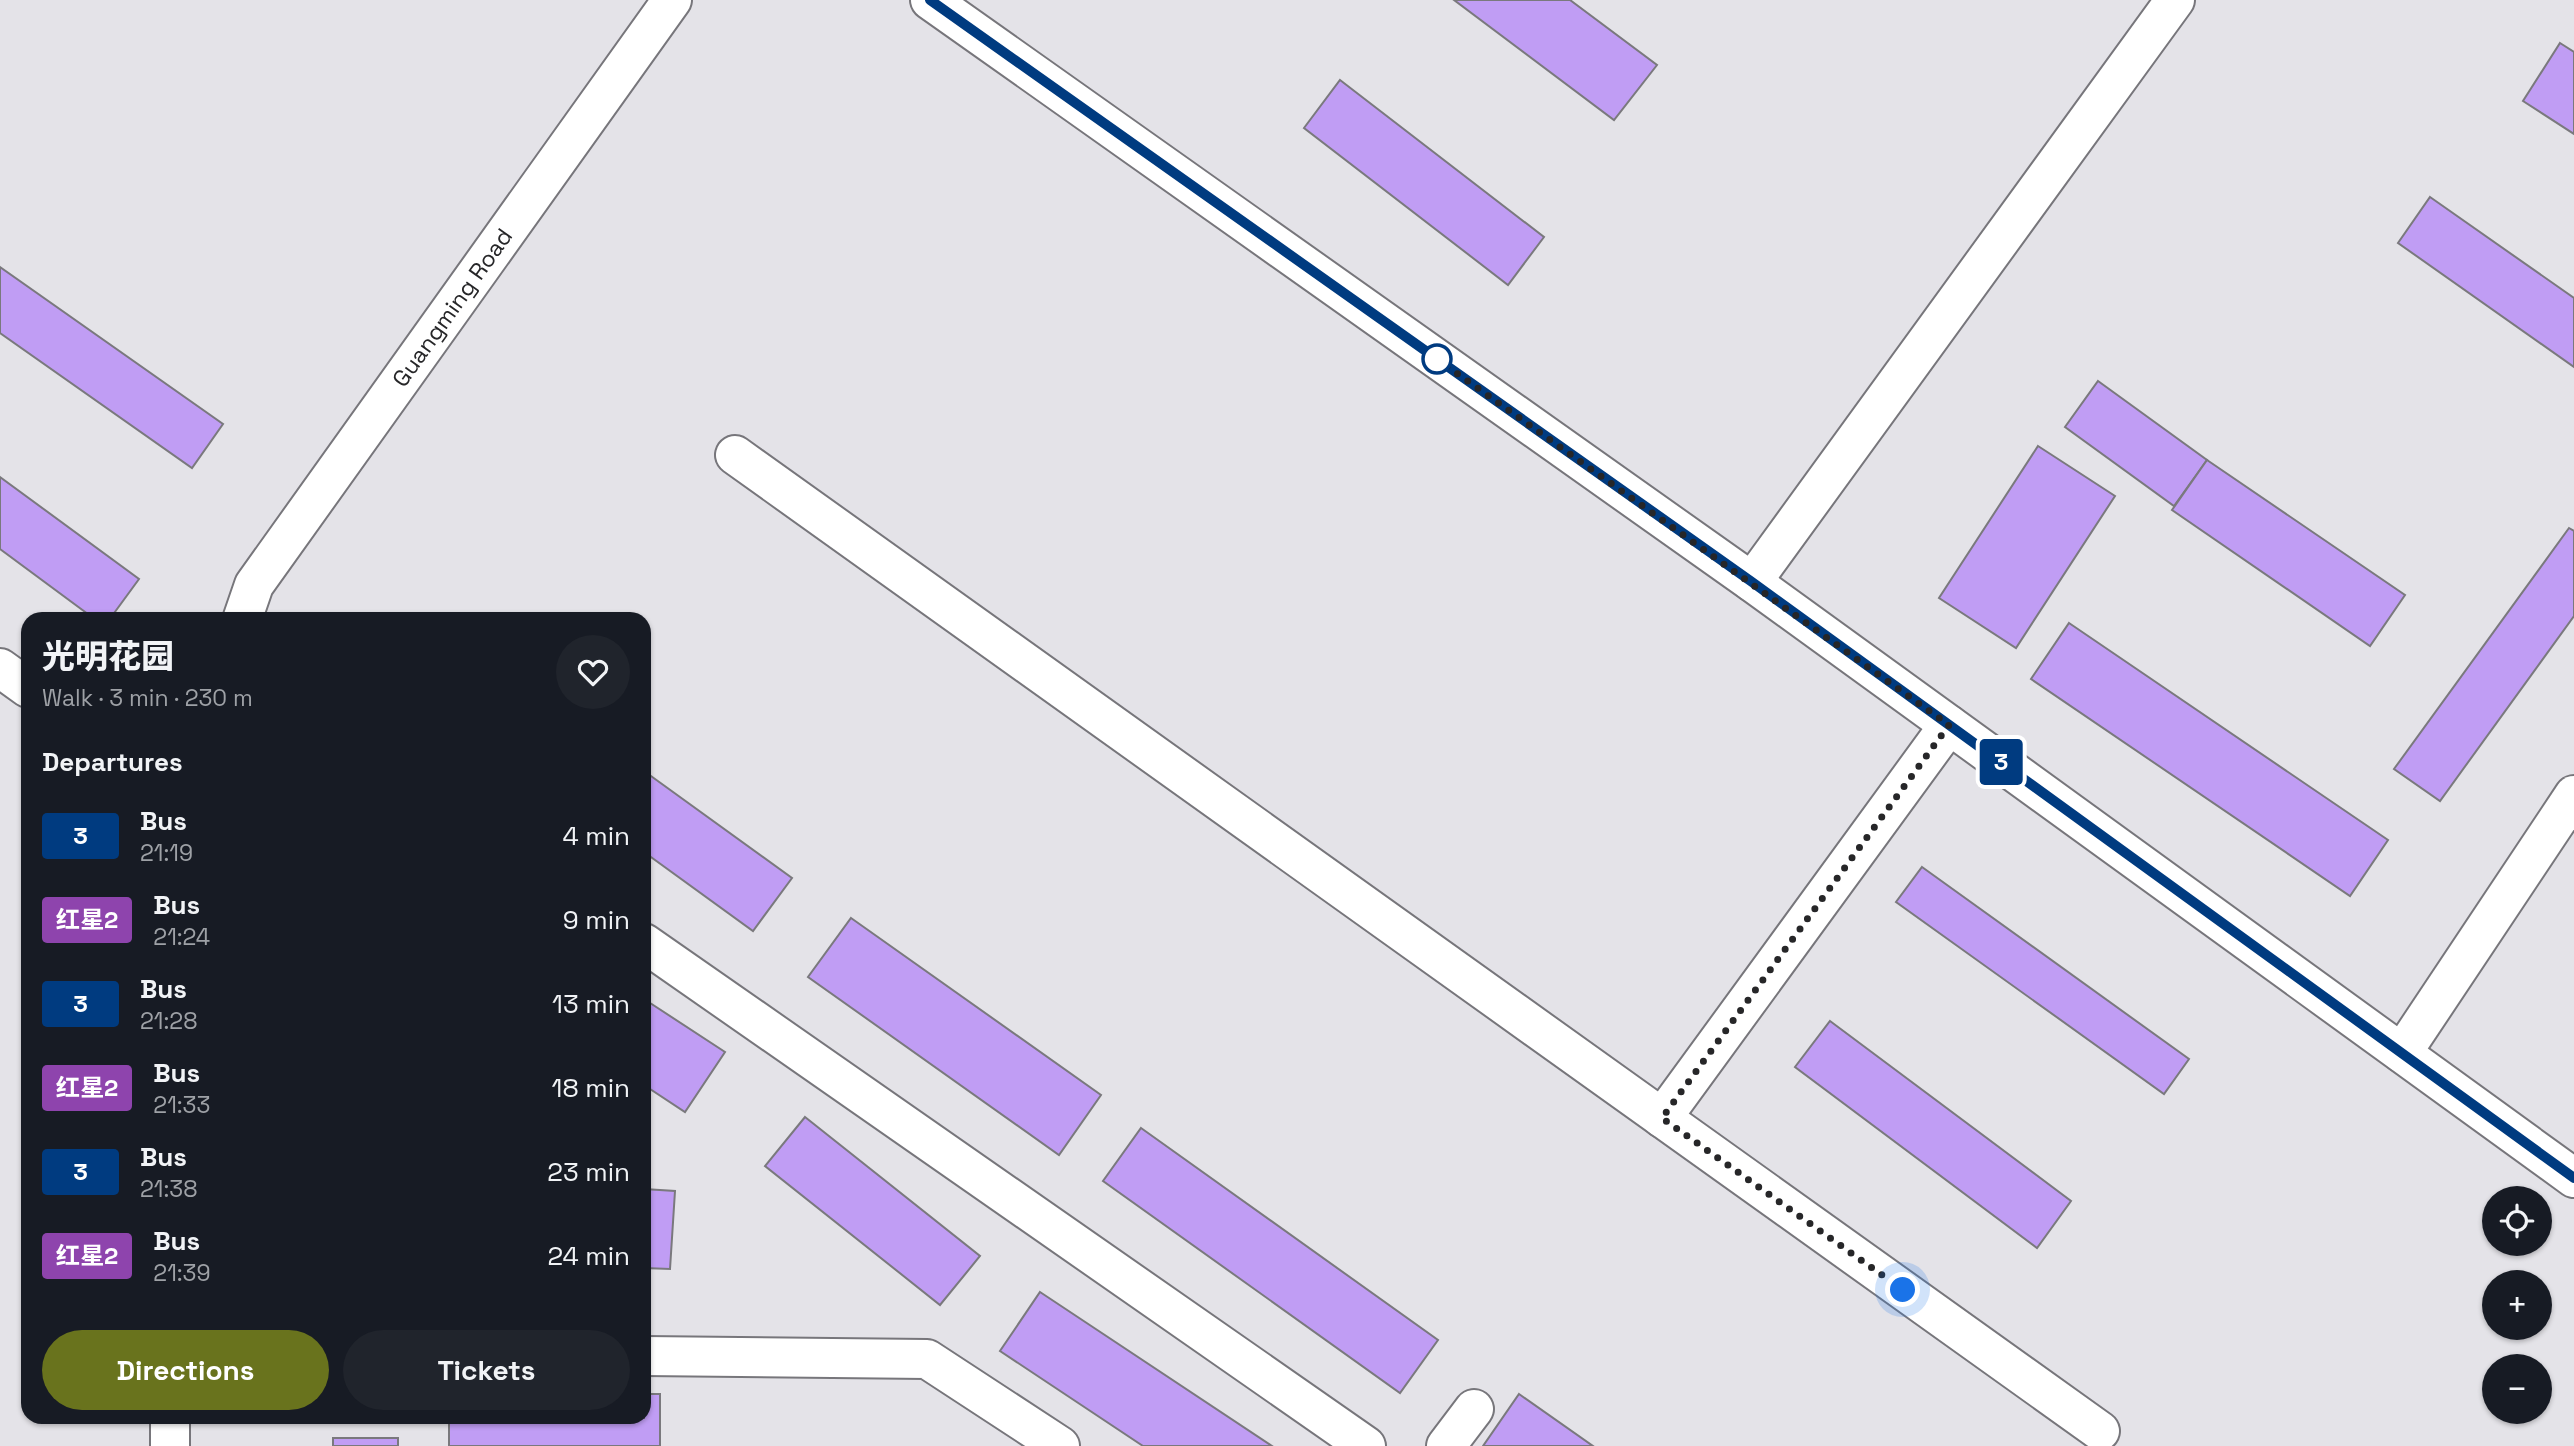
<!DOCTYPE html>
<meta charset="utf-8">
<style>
body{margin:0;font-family:"Space Grotesk","Noto Sans SC",sans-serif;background:#20242c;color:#f1f3f6;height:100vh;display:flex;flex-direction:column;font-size:26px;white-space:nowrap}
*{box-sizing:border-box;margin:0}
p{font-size:23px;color:#9ea1a6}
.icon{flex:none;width:38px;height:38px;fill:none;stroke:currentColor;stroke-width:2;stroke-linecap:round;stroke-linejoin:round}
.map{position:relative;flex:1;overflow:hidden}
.sheet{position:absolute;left:21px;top:612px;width:630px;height:812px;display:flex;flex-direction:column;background:#171b24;border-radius:21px;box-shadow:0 2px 5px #0004}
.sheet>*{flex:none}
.badge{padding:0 14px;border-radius:5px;font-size:24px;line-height:46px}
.tools{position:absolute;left:2482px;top:1186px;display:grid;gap:14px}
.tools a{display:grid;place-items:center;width:70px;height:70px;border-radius:50%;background:#171b24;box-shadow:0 2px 5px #0004;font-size:35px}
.you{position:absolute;width:35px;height:35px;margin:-18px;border:5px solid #fff;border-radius:50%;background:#1a73e8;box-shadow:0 0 0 10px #1a73e833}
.map>.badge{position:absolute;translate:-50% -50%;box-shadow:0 0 0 4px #fff}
h2{padding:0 21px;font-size:26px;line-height:63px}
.round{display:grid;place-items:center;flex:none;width:74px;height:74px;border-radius:37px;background:#20242c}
.summary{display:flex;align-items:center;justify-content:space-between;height:119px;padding:0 21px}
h1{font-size:33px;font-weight:800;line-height:52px}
.action{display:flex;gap:14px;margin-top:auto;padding:14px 21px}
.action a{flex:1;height:80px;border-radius:42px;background:#69731d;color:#fff;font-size:28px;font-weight:800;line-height:80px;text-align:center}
.action a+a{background:#20242c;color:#f1f3f6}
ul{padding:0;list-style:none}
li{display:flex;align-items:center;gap:21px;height:84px;padding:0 21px}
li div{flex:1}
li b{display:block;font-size:26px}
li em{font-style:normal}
li .badge{min-width:77px;font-weight:700;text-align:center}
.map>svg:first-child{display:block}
</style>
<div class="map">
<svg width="2574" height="1446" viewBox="0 0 2574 1446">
<rect width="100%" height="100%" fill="#e4e3e8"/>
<g fill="#c09df4" stroke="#7a797d" stroke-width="2">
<polygon points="1454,0 1570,0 1657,65 1614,120"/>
<polygon points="2560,43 2574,52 2574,134 2523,101"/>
<polygon points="1340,80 1544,237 1508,285 1304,128"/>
<polygon points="2430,197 2574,298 2574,367 2398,243"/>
<polygon points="0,267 223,424 192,468 0,333"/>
<polygon points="2098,381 2207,460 2174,506 2065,427"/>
<polygon points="2038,446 2115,496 2016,648 1939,598"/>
<polygon points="2207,460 2405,595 2370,646 2172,510"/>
<polygon points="0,477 139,579 109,620 96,620 0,549"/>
<polygon points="2569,528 2574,531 2574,616 2440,801 2394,769"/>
<polygon points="2069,623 2388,840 2350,896 2031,679"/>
<polygon points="644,771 792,878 753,931 644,852"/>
<polygon points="1922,867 2189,1059 2164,1094 1896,902"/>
<polygon points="851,918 1101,1095 1059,1155 808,977"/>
<polygon points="644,999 725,1052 685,1112 644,1085"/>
<polygon points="1830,1021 2071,1201 2037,1248 1795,1067"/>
<polygon points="805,1117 980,1256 940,1305 765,1166"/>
<polygon points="1141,1128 1438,1340 1400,1393 1103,1181"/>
<polygon points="644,1189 675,1191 670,1269 644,1268"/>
<polygon points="1040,1292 1272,1446 1143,1446 1000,1351"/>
<polygon points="644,1394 660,1394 660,1446 449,1446 449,1418 644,1418"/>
<polygon points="1519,1394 1593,1446 1483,1446"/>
<rect x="333" y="1438" width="65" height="8"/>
</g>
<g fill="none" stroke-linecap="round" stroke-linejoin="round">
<g stroke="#77767b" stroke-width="42">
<g id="minor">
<polyline points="735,455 2100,1431"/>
<polyline points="1752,582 2175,0"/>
<polyline points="0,668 28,688"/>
<polyline points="644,943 1366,1446"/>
<polyline points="2402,1053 2574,795"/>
<polyline points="1662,1118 1949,725"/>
<polyline points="644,1356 927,1359 1060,1446"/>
<polyline points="1446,1446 1474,1409"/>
</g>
</g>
<g stroke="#77767b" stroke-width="42">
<g id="major">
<polyline points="930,0 1752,582 2574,1178"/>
<path id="s1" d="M242,620L254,585L672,0"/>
<polyline points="170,1418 170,1446"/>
</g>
</g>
<use href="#minor" stroke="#fff" stroke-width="38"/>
<use href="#major" stroke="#fff" stroke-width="38"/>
</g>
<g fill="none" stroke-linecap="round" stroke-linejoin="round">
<g stroke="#fff" stroke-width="16">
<polyline id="line" points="930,0 1752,582 2574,1178"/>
</g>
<use href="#line" stroke="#003b80" stroke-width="10"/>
<polyline stroke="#262628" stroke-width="7" stroke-dasharray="0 12.6" points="1437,359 1949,725 1662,1118 1903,1290"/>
</g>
<circle fill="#fff" stroke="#003b80" stroke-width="3.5" cx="1437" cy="359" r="14"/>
<g text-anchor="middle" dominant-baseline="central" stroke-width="7" stroke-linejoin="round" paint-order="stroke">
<g font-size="23" fill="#262628" stroke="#e4e3e8">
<text stroke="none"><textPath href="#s1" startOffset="378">Guangming Road</textPath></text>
</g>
</g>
</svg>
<div class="tools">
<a><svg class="icon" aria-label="locate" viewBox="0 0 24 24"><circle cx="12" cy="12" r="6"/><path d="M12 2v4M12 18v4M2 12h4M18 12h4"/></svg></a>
<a>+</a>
<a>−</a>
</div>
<div class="you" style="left:1903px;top:1290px"></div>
<b class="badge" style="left:2001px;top:762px;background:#003b80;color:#fff">3</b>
<section class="sheet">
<div class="summary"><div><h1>光明花园</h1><p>Walk · 3 min · 230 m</p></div><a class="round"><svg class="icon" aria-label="heart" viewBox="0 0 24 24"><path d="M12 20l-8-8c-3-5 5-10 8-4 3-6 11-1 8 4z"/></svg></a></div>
<h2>Departures</h2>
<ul>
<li><span class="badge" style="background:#003b80;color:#fff">3</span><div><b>Bus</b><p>21:19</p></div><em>4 min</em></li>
<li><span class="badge" style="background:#8e44ad;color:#fff">红星2</span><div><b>Bus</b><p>21:24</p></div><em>9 min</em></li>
<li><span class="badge" style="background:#003b80;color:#fff">3</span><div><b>Bus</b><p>21:28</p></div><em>13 min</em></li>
<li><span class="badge" style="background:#8e44ad;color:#fff">红星2</span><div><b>Bus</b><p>21:33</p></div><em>18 min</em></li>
<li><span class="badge" style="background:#003b80;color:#fff">3</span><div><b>Bus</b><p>21:38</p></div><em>23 min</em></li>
<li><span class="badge" style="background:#8e44ad;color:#fff">红星2</span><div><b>Bus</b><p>21:39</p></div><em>24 min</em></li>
</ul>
<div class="action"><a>Directions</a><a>Tickets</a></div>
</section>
</div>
